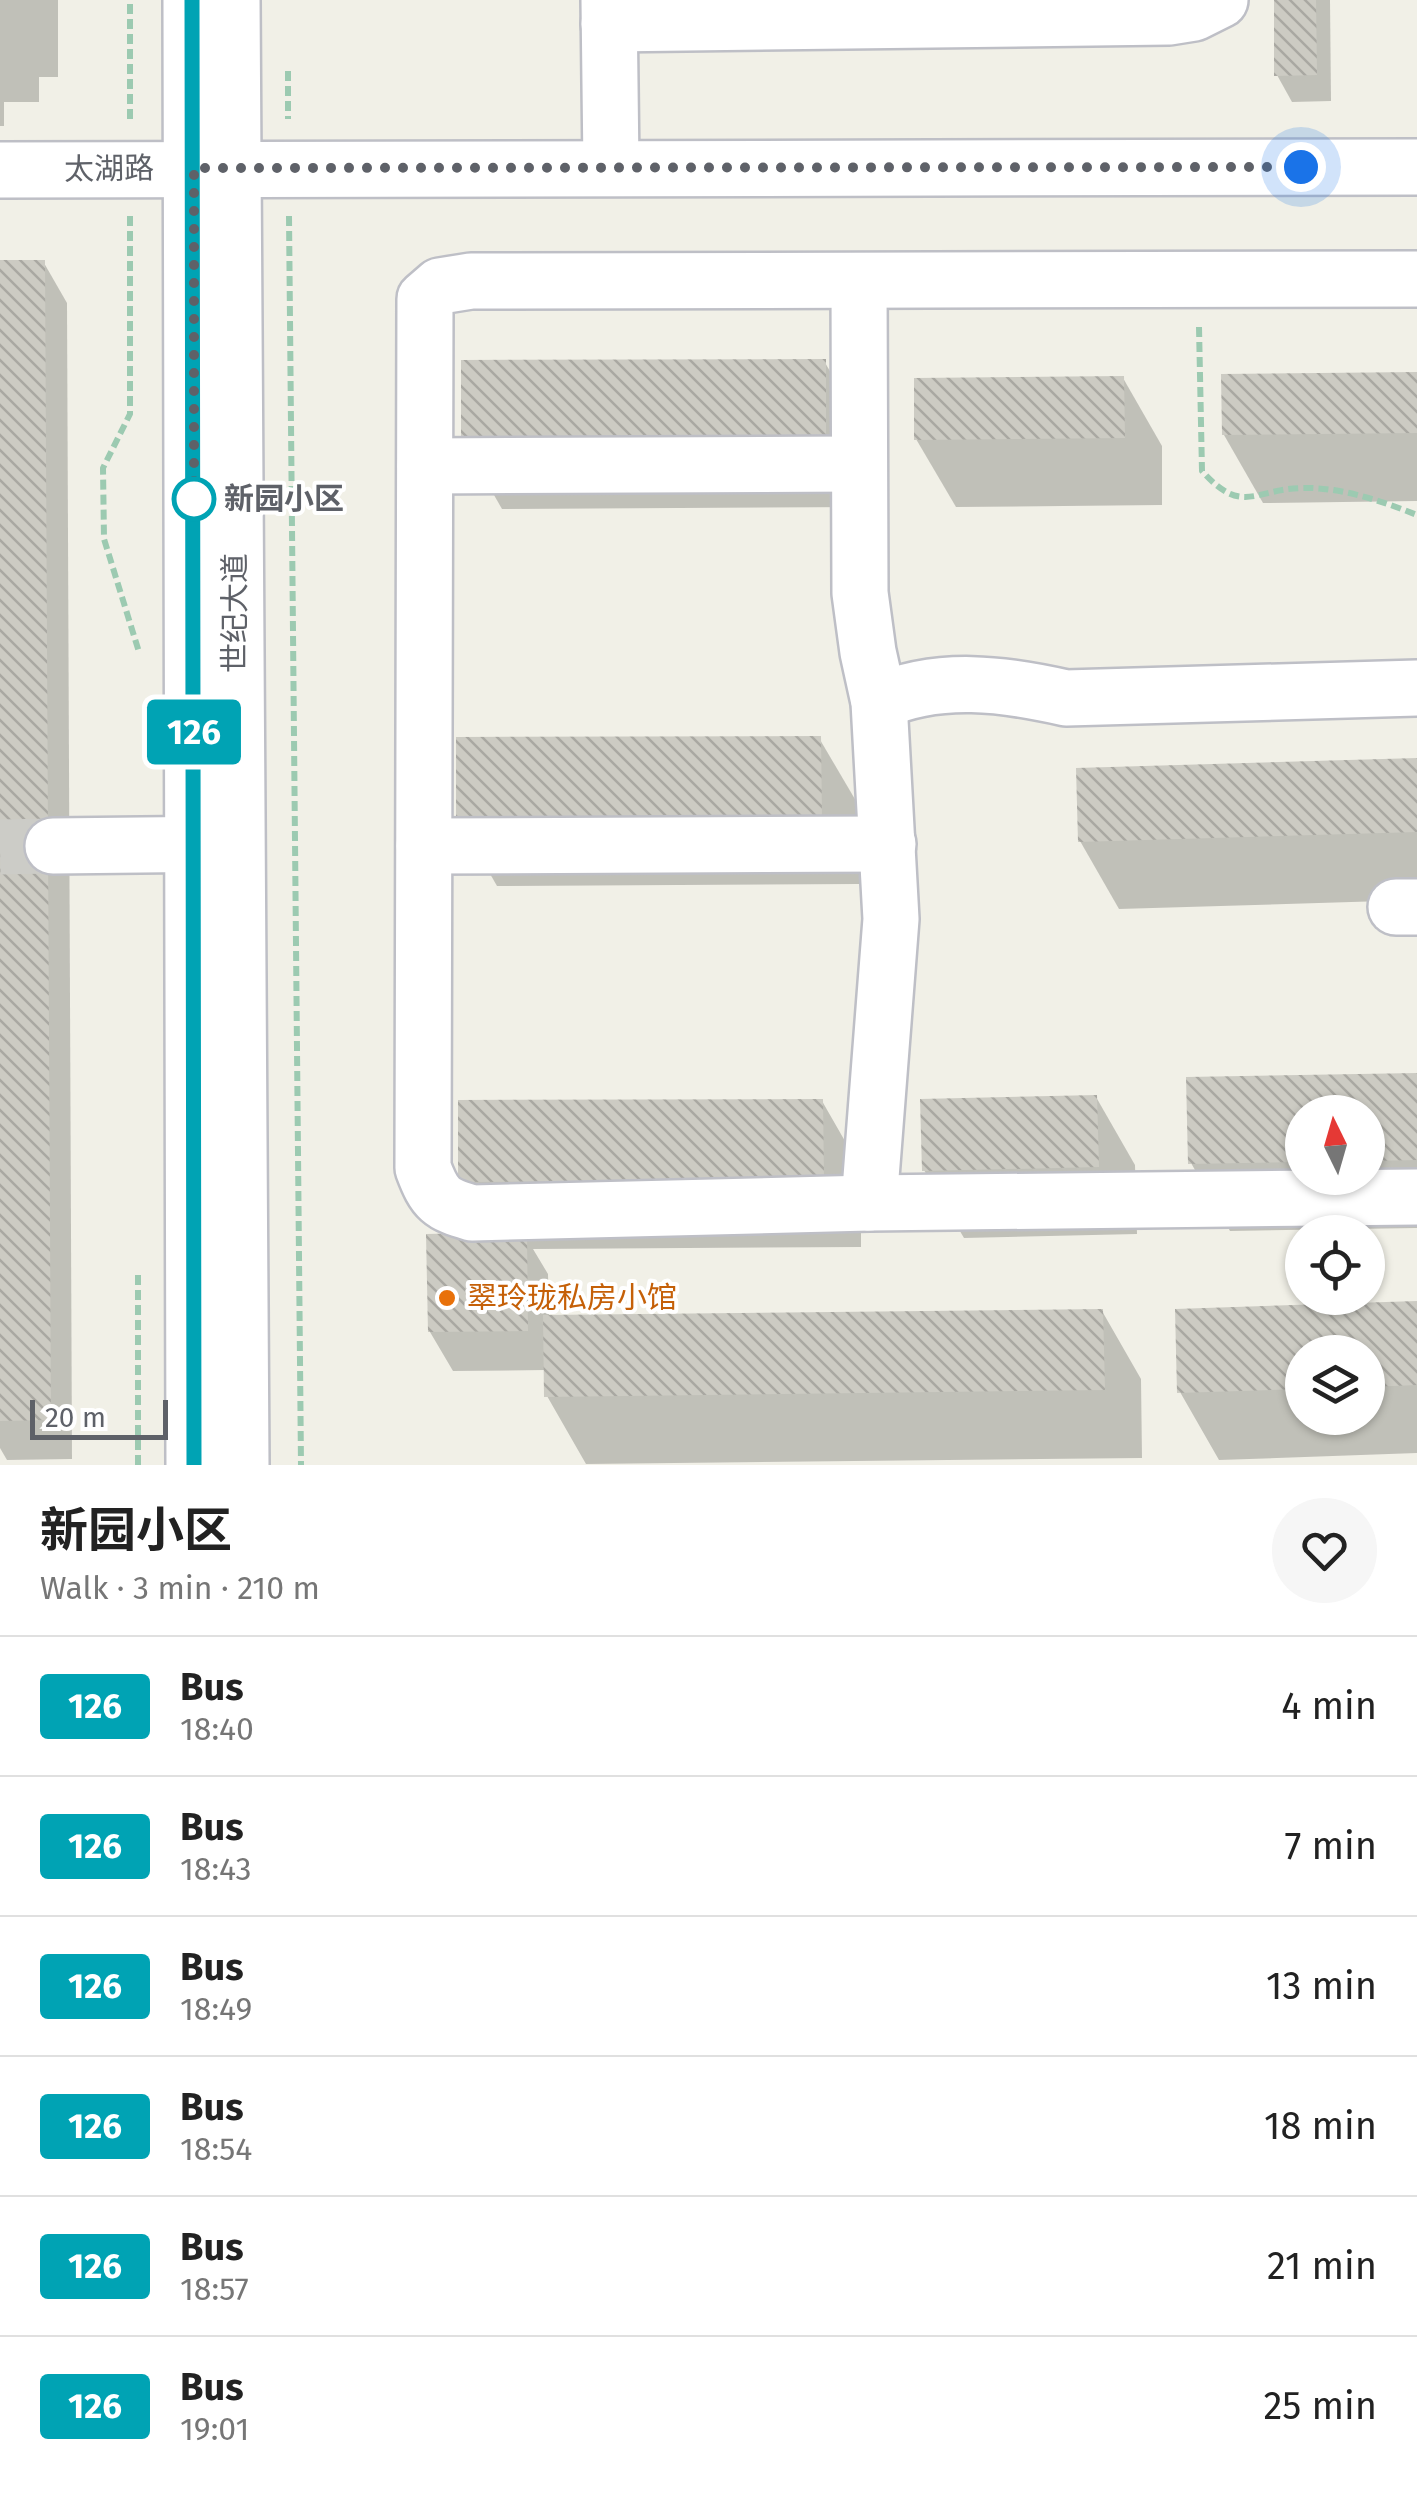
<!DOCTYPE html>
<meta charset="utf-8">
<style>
body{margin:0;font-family:"Fira Sans","Noto Sans SC",sans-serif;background:#f6f6f6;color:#222;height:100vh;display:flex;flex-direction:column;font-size:38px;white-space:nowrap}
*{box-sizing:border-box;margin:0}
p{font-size:32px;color:#767676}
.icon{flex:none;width:55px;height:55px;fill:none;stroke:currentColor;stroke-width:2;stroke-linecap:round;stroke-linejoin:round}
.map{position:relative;height:1465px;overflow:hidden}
.drawer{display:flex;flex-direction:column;background:#fff;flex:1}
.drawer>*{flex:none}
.badge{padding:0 20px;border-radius:8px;font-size:35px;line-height:65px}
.needle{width:65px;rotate:355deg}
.tools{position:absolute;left:1285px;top:1095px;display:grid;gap:20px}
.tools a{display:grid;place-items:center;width:100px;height:100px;border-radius:50%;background:#fff;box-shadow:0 2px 8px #0004;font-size:50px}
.scale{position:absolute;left:30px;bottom:25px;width:138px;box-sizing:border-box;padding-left:10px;border:5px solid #5e6168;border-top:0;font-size:28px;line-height:35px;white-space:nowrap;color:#5e6168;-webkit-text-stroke:8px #fff;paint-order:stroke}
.you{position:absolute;width:50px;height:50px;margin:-25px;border:8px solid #fff;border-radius:50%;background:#1a73e8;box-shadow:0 0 0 15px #1a73e833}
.map>.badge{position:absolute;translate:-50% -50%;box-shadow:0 0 0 5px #fff}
.round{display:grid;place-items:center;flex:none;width:105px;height:105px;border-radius:52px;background:#f6f6f6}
.overview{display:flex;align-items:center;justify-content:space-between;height:170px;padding:0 40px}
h1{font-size:48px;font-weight:700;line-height:75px}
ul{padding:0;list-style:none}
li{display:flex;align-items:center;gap:30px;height:140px;padding:0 40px;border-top:2px solid #e0e0e0}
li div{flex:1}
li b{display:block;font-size:38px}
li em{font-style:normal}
li .badge{min-width:110px;font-weight:700;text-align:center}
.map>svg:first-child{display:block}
</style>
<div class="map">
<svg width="1417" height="1465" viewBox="0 0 1417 1465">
<defs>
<pattern id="building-back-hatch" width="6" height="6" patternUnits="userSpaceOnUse" patternTransform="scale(2.5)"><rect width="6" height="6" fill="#cccbc3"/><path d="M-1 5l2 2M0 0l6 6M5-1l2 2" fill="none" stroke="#a9a8a2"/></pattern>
</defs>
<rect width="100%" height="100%" fill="#f1f0e7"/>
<g fill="#0003" fill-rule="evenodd">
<polygon points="0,0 58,0 58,77 39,77 39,102 4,102 4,126 0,126"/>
<polygon points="1277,0 1330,0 1331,101 1292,102 1277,75"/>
<polygon points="0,263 44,263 67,303 72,1459 7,1460 0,1448"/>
<polygon points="824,361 864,429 864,507 502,509 463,441"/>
<polygon points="1417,375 1417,501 1263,503 1224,435"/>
<polygon points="1123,378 1162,446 1162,505 956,507 916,439"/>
<polygon points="819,738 859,806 859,884 497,886 458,818"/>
<polygon points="1417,760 1417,900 1119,909 1080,841"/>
<path d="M1417,1076V1228L1230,1231L1191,1163L1189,1079ZM1302,1112H1368V1178H1302Z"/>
<polygon points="1096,1097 1135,1165 1137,1234 964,1238 924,1170"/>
<polygon points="822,1101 861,1169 861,1247 533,1249 548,1274 549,1318 1102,1311 1141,1379 1142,1458 586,1464 547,1396 546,1370 453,1371 430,1332 492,1235 460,1181"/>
<path d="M1417,1303V1453L1219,1460L1180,1392ZM1302,1352H1368V1418H1302Z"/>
</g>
<g fill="url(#building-back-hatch)">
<polygon points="1274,0 1316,0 1317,75 1274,76"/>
<polygon points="0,260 45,260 51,1420 0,1421"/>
<polygon points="826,359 826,440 461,442 461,360"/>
<polygon points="1417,372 1417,433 1222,435 1221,374"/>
<polygon points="1124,376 1125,438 914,440 914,378"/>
<polygon points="821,736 822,817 456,819 456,737"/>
<polygon points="1417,758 1417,832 1078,842 1076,768"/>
<polygon points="1417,1073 1417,1160 1368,1161 1368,1112 1302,1112 1302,1162 1188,1164 1186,1077"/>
<polygon points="1097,1095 1099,1167 922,1171 920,1099"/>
<polygon points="823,1099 824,1180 458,1182 458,1100"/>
<polygon points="527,1232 528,1331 428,1332 426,1234"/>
<polygon points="1417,1301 1417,1385 1368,1387 1368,1352 1302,1352 1302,1389 1177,1393 1175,1309"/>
<polygon points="1103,1309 1105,1390 544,1397 543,1315"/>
</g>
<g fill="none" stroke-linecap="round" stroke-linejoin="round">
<polyline stroke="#ccccc7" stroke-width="55" stroke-dasharray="55 28" stroke-linecap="butt" points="0,847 53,846"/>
<g stroke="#bebfc6" stroke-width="60">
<g id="minor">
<polyline points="191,0 194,1465"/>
<polyline points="232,0 241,1465"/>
<polyline points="609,0 611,167"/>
<polyline points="609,24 1169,17 1194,13 1220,0"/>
<polyline points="0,170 1417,167"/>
<path d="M1417,279L471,281L440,286L425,299L423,1168C435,1200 441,1204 472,1213L869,1203L1417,1197"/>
<polyline points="859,281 860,593 868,652 879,702 891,919 869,1203"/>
<polyline points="425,466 859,464"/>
<path d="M879,702C938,675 1005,684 1066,698L1417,688"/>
<polyline points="53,846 229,844"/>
<polyline points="424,846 888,844"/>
<polyline points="1396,907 1417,907"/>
</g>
</g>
<g stroke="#9ccab1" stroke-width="6" stroke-dasharray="10 5" stroke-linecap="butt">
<polyline points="288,71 288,119"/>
<polyline points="130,119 130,0"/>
<polyline points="130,216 130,414 103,468 104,539 139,652"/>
<polyline points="289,216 301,1465"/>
<path d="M1199,327L1202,471C1242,516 1255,489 1302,488C1341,487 1382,501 1417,515"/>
<polyline points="138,1465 138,1270"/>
</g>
<use href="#minor" stroke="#fff" stroke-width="55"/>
</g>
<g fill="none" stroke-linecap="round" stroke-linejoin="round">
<g stroke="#fff" stroke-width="22">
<polyline id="line" points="192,0 194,1465"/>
</g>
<use href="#line" stroke="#00a3b4" stroke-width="15"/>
<polyline stroke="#5e6168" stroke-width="10" stroke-dasharray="0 18" points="194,499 194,168 1301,167"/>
</g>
<circle fill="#fff" stroke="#00a3b4" stroke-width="5" cx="194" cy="499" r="20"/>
<circle fill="#e8710a" stroke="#fff" stroke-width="4" cx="447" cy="1298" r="10"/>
<g text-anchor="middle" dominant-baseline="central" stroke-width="8" stroke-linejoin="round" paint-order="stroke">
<g font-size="30" fill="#5e6168" stroke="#fff">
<text transform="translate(109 169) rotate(-1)">太湖路</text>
<text transform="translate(235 613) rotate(-90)">世纪大道</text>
</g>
<g font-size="30" font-weight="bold" fill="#5e6168" stroke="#fff" text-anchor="start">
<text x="224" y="499">新园小区</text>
</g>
<g font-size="30" fill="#c56008" stroke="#fff" text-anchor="start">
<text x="467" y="1298">翠玲珑私房小馆</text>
</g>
</g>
</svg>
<div class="tools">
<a><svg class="needle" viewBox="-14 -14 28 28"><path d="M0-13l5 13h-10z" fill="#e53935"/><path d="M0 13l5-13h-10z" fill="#767676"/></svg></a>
<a><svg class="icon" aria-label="locate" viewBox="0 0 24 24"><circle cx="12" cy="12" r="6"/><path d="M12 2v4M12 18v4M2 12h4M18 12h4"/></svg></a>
<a><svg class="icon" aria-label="layers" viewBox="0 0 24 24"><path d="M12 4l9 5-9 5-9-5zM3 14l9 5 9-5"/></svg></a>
</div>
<div class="scale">20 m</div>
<div class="you" style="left:1301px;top:167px"></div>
<b class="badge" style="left:194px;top:732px;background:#00a3b4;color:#fff">126</b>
</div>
<section class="drawer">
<div class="overview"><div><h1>新园小区</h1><p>Walk · 3 min · 210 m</p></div><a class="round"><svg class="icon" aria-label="heart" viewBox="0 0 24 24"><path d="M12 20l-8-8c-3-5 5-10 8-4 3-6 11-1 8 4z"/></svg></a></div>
<ul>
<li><span class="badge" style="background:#00a3b4;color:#fff">126</span><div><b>Bus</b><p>18:40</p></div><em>4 min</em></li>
<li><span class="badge" style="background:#00a3b4;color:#fff">126</span><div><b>Bus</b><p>18:43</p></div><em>7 min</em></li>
<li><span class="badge" style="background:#00a3b4;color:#fff">126</span><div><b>Bus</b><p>18:49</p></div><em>13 min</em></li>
<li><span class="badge" style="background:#00a3b4;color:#fff">126</span><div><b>Bus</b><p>18:54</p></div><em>18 min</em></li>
<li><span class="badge" style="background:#00a3b4;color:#fff">126</span><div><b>Bus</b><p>18:57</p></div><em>21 min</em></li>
<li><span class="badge" style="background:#00a3b4;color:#fff">126</span><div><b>Bus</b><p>19:01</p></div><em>25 min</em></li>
</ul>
</section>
